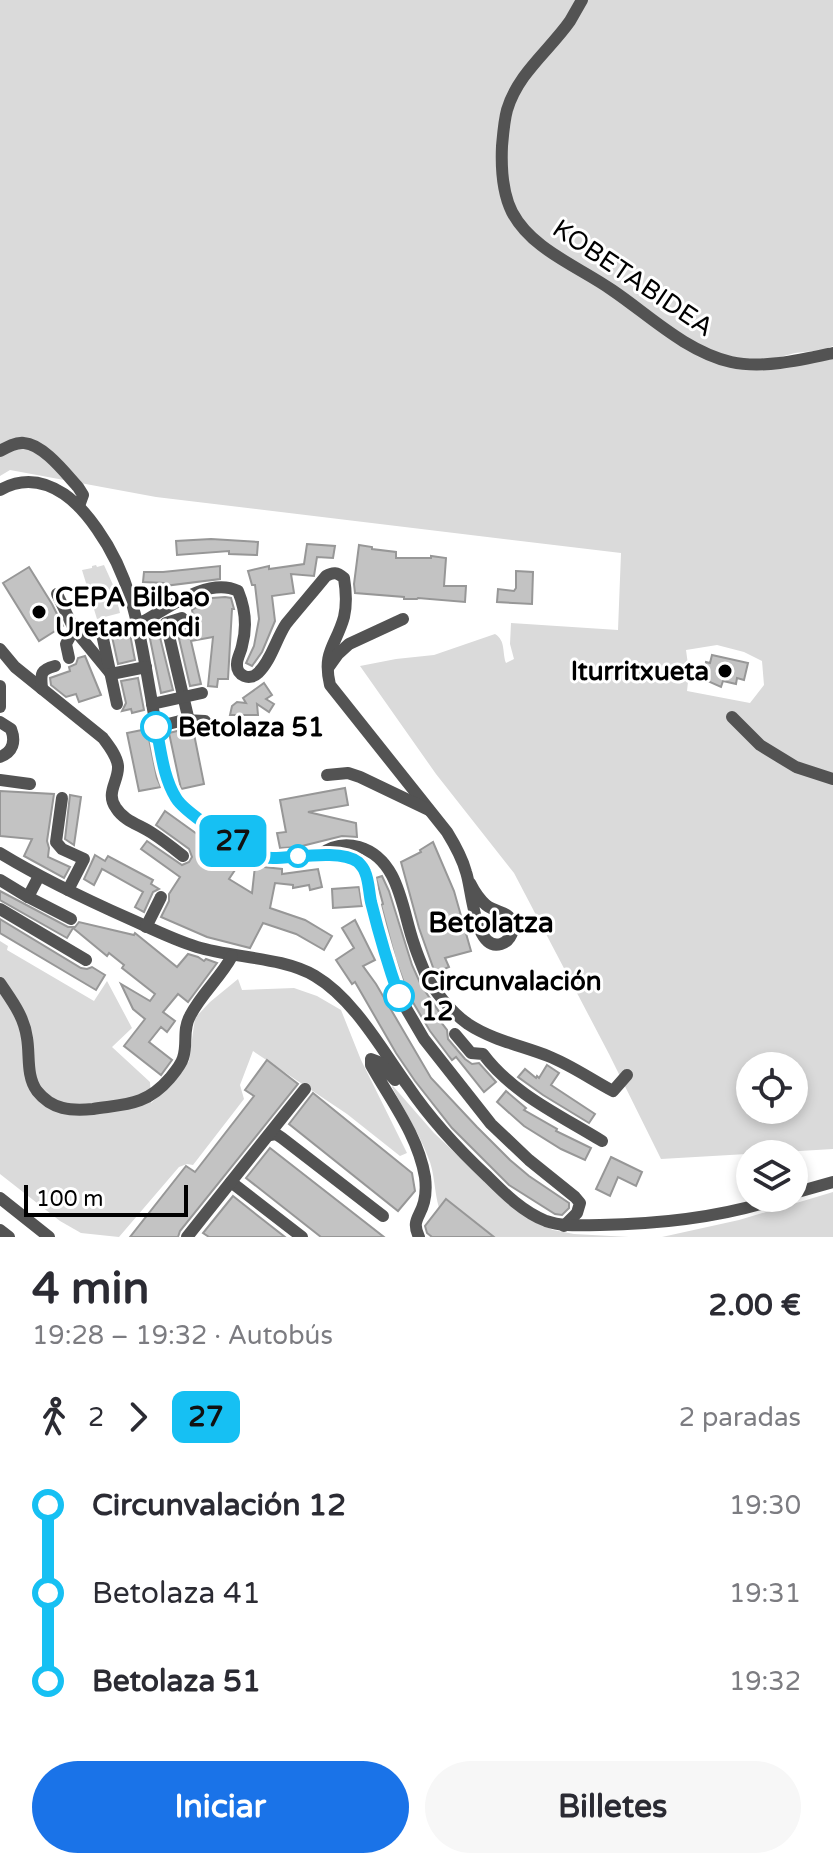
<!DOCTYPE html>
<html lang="es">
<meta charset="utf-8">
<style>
body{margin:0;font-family:"Varela Round",sans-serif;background:#f7f7f7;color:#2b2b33;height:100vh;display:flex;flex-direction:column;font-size:30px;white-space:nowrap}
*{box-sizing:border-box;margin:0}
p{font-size:26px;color:#7c7c81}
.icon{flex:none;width:44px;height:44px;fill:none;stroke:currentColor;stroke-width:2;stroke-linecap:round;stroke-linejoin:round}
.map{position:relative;height:1237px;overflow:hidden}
.side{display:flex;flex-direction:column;background:#fff;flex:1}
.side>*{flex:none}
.badge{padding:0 16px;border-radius:12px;font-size:28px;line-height:52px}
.tools{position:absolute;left:736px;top:1052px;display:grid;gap:16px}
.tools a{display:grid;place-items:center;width:72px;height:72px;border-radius:50%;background:#fff;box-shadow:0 4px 12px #0003;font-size:40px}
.scale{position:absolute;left:24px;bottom:20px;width:164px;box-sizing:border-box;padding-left:8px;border:4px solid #000;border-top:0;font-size:22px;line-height:28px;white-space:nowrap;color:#000;-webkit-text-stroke:6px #fff;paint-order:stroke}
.map>.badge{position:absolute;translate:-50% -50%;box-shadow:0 0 0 4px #fff}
.legs{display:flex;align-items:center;gap:12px;height:88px;padding:0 32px;font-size:26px}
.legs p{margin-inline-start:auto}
.headline{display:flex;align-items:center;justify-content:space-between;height:136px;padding:0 32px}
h1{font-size:44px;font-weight:700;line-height:60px}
.action{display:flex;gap:16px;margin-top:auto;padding:16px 32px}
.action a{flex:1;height:92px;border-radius:48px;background:#1a73e8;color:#fff;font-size:32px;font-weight:700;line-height:92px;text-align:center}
.action a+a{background:#f7f7f7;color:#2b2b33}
ul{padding:0 32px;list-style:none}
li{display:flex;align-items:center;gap:28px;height:88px;font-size:30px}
li i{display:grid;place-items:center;width:12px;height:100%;margin:0 10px;background:currentColor}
li i::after{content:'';width:20px;height:20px;margin:-10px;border:6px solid;border-radius:50%;background:#fff}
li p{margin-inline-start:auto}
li:first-child i{background:linear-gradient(#0000 50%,currentColor 0)}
li:last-child i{background:linear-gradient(currentColor 50%,#0000 0)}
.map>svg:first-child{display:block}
</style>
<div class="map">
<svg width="833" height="1237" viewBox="0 0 833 1237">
<rect width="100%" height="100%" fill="#fff"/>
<g fill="#dadada" fill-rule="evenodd">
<path d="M0,0H833V346L823,350L795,353L754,364H799L833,359V1149L661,1159L609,1054L514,873L436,774L360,666L396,659L434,655L495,634C506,641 502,652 506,663L514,659L510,644L511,623L618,630L621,553L156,497L10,470L0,476ZM717,645L744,652L762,661L764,685L750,703L687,691L689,672L686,650ZM750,1066H794V1110H750Z"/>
<polygon points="96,565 97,567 104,565 114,587 120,613 97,619 82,570 92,568 92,566"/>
<polygon points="0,941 8,946 7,950 94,1001 107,981 132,1028 112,1047 150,1082 151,1103 175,1080 189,1061 195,1018 210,1002 238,979 242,990 294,988 317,996 341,1010 361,1060 407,1153 400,1156 347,1114 253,1051 240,1085 244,1099 193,1165 187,1164 179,1167 119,1237 81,1233 60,1221 0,1174"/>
<path d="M393,1086L434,1133L512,1206L537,1223L553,1230L574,1234L629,1237H494L446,1199L439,1208C434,1191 435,1173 428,1157C419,1133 404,1110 392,1087Z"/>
<polygon points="833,1192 833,1237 662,1237 739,1220"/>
</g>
<g fill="#c3c3c3" stroke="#979797" stroke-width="2">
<polygon points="211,539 258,542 257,555 229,554 229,551 177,555 176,541"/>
<polygon points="307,544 335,546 333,558 317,557 314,576 291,574 294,593 272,596 275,621 262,652 252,666 246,663 254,646 259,619 255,585 252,585 248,571 269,566 269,569 304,564"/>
<polygon points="359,545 372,547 372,549 396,552 396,558 431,558 431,556 446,558 444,586 466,586 465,602 418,598 417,599 404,599 404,597 355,593 354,584"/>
<polygon points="220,566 220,579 164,586 164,583 143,582 144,572 163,572"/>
<polygon points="29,567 52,604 63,626 39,641 3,583"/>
<polygon points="516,571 533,572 532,604 497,602 498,589 514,591 516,588"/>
<polygon points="225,597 231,598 234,609 232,609 228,679 218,679 217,687 208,686 213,637 191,641 201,684 190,686 177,630 195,626 192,610 212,598"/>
<polygon points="157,625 173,690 161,693 148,629"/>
<polygon points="129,629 135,660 118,664 111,632"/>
<polygon points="712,655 748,663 744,680 737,678 736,684 723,681 721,687 703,679 706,662 710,663"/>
<polygon points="85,656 101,695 79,702 76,694 66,697 51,685 50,678 70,671 69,667 76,664 78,658"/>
<polygon points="138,678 144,710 132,713 131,709 122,711 126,703 121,681"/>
<polygon points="264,683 272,695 266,699 274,704 269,712 257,704 258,715 230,715 232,706 237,702 246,703 243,698"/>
<polygon points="147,729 157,778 161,787 139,791 127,733"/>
<polygon points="185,729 193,729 204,784 181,789 169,733"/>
<polygon points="345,788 348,805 308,812 356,823 357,837 342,836 298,847 280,848 277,833 286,832 280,800"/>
<polygon points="0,791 54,794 47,841 49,848 48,857 70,867 64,878 24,856 32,839 0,836"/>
<polygon points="70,795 81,797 74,845 65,839"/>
<polygon points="165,811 233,860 221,862 239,864 229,879 252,893 255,866 282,869 282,874 318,869 322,887 310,890 309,885 293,888 293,885 275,883 270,908 305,920 332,936 324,950 296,934 263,923 250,948 207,937 161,917 169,901 169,894 180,877 141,849 147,841 182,865 189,862 192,857 189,849 156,825"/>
<polygon points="433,842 454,891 471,951 445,958 449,967 435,973 419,928 401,862 421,852 420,850"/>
<polygon points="95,855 105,861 108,856 153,880 151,884 159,889 153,892 144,912 135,907 143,892 102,869 94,885 84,879"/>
<polygon points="382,876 389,891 412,965 421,985 444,1019 441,1022 447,1030 448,1039 465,1059 472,1064 479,1063 496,1082 484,1092 456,1057 452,1060 448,1055 430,1031 408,994 395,958 381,905 383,904 376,878"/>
<polygon points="359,887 362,906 333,908 332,889"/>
<polygon points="0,891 68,927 75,927 79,922 134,935 135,933 177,967 188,954 198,957 204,961 206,959 217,963 188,1002 178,994 163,1012 175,1021 167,1032 161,1027 149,1042 172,1060 161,1075 124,1046 145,1019 133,1009 121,984 150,1001 155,994 122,968 124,965 109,953 107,956 73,928 67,938 0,900"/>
<polygon points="0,919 81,968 87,969 92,967 105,975 96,990 0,933"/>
<polygon points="355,920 375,960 363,966 376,984 431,1078 477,1127 510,1160 529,1176 569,1203 569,1208 562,1215 555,1214 509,1185 452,1128 415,1081 396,1053 355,982 352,984 336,960 354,948 342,928"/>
<polygon points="267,1060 298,1084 180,1231 178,1237 130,1237 186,1166 195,1172 254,1096 245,1090"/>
<polygon points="547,1065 559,1073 551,1085 595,1114 589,1123 543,1095 518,1077 525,1069 536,1078 537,1076 539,1078"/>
<polygon points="506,1091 526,1108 524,1110 557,1129 556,1131 591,1148 585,1160 561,1149 524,1126 497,1102"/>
<polygon points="313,1093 412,1173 415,1191 398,1211 289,1124"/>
<polygon points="270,1148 384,1237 321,1237 246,1178"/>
<polygon points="611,1157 642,1172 636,1186 618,1177 610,1196 596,1189"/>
<polygon points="233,1196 262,1219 285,1237 209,1237 203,1233"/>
<polygon points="446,1199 494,1237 432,1237 427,1233 425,1226"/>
</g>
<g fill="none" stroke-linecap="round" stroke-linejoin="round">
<g stroke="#535353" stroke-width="12">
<path d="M582,0C578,7 574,14 570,21C549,51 518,73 507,110C504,121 503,135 502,146C501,168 502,192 512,212C532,250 578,266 612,290C649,315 685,351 731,362C763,369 801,360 833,353"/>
<path d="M0,451C7,447 16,442 24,443C43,444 66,474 78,487L83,495L79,506"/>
<path d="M0,490C21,478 43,480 64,494C77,503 88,516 97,529C134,581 140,636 151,697C155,723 161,750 166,776L176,799L184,808L251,853L269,858L319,855L350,858L360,864L366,873L371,901L387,965L400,998L424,1039L491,1124L529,1160L575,1197L580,1203L577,1213L564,1226"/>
<polyline points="57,594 74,629 111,674"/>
<polyline points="182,618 166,623 189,721"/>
<path d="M138,623L146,620C171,606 209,577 238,591C245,608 247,628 242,646C241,652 237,658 237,664C236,676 250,681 258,673C271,661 276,639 286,624C299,608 313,592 326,576C333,572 337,572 344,578C346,590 347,604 344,617C336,646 322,651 330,685L447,832C455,845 462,857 466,872C472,888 474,952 501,944C508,942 511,937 513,930C512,909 499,915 486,905C479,899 474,891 470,883"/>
<polyline points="102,634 117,704"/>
<path d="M0,649L15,667L103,738C109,746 117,756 118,766C119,781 105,793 116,808C124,821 140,825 152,833C163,840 173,848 183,856"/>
<polyline points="69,658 66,644 74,629"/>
<polyline points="328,668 338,654 349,644 403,619"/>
<polyline points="111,674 146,667"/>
<polyline points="0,686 0,707"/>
<path d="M42,689C41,675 39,670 55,666"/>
<polyline points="152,704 202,693"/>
<polyline points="732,717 760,745 796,767 833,779"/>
<path d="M0,722L11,729C16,742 13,752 0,757"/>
<polyline points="156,727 184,720 205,721"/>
<polyline points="327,775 348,773 360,777 429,810"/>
<polyline points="0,780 30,784"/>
<polyline points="62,798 56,842 62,849 84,859 68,890"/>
<path d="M0,853C41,878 85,899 130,919C152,929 174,940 197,947C233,958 283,957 315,976C354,999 382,1050 408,1086C431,1120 458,1149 488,1177C505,1194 523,1212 546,1221C563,1227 582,1225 600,1225C660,1224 723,1217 780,1198"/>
<path d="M319,855C331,846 345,843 359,847C400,859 402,911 414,944C417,954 421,963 425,973C434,991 451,1012 468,1024C492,1040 523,1046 548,1056C571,1065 592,1080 613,1091L627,1075"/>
<polyline points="39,876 28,897 71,919"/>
<polyline points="0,880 28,897"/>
<polyline points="0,909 86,960"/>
<polyline points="146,927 161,897"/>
<path d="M0,983C12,1001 24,1016 27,1038C30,1055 26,1076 37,1091C52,1110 71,1111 93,1109C125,1104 146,1106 170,1078C174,1073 181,1065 183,1058C188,1043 182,1031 190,1016C201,994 221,977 232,956"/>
<path d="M455,1034L471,1053L483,1054C513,1094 560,1115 602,1141"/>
<path d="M395,1080L379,1062L371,1059V1065C391,1101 418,1135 425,1177C426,1185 426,1194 424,1202C420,1218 411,1220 419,1237"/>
<polyline points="270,1135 276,1134 282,1138 383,1216"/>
<polyline points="231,1182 302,1237"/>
<polyline points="794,1193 833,1182"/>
<polyline points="0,1198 49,1237"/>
<polyline points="0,1230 9,1237"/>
<polyline points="187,1237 305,1089"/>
</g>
</g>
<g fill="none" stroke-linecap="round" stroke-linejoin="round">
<g stroke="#fff" stroke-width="18">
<path id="line-1" d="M156,727C161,750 163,777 176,798C184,812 234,844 250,852C256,855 266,858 273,858C295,858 340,849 358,862C360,864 364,869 365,872C369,881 369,893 371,902C379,934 388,965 399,996"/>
</g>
<use href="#line-1" stroke="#16c0f3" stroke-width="12"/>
</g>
<g fill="#000" stroke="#fff" stroke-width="3">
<circle cx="39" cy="612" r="8"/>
<circle cx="725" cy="671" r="8"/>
</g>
<g fill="#fff" stroke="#16c0f3" stroke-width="4">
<circle cx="156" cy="727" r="14"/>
<circle cx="298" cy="856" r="10"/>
<circle cx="399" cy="996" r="14"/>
</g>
<g text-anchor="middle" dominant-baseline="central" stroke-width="6" stroke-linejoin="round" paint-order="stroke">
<g font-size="26" fill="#000" stroke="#fff">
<text transform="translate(633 278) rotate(34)">KOBETABIDEA</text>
</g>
<g font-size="26" font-weight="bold" fill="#000" stroke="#fff" text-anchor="start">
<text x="55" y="597">CEPA Bilbao<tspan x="55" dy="30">Uretamendi</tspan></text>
<text x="709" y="671" text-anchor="end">Iturritxueta</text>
</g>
<g font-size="26" font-weight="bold" fill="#000" stroke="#fff" text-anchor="start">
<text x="178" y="727">Betolaza 51</text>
<text x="421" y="981">Circunvalación<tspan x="421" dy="30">12</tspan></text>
</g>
<g font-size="28" font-weight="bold" fill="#000" stroke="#fff">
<text x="491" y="923">Betolatza</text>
</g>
</g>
</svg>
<div class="tools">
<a><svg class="icon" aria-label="locate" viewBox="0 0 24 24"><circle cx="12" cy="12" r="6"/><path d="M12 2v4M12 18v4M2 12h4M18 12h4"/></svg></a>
<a><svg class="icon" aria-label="layers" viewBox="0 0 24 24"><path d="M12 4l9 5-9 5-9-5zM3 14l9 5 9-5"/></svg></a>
</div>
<div class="scale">100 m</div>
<b class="badge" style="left:233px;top:841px;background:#16c0f3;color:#111">27</b>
</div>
<section class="side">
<div class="headline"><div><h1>4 min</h1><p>19:28 – 19:32 · Autobús</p></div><b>2.00 €</b></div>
<div class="legs"><svg class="icon" aria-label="walk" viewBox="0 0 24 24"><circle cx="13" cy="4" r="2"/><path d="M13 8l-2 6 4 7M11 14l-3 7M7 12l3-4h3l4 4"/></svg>2<svg class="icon" aria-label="forward" viewBox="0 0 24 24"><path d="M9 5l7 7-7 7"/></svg><b class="badge" style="background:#16c0f3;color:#111">27</b><p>2 paradas</p></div>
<ul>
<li><i style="color:#16c0f3"></i><b>Circunvalación 12</b><p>19:30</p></li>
<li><i style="color:#16c0f3"></i><span>Betolaza 41</span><p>19:31</p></li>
<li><i style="color:#16c0f3"></i><b>Betolaza 51</b><p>19:32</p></li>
</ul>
<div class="action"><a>Iniciar</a><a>Billetes</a></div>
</section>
